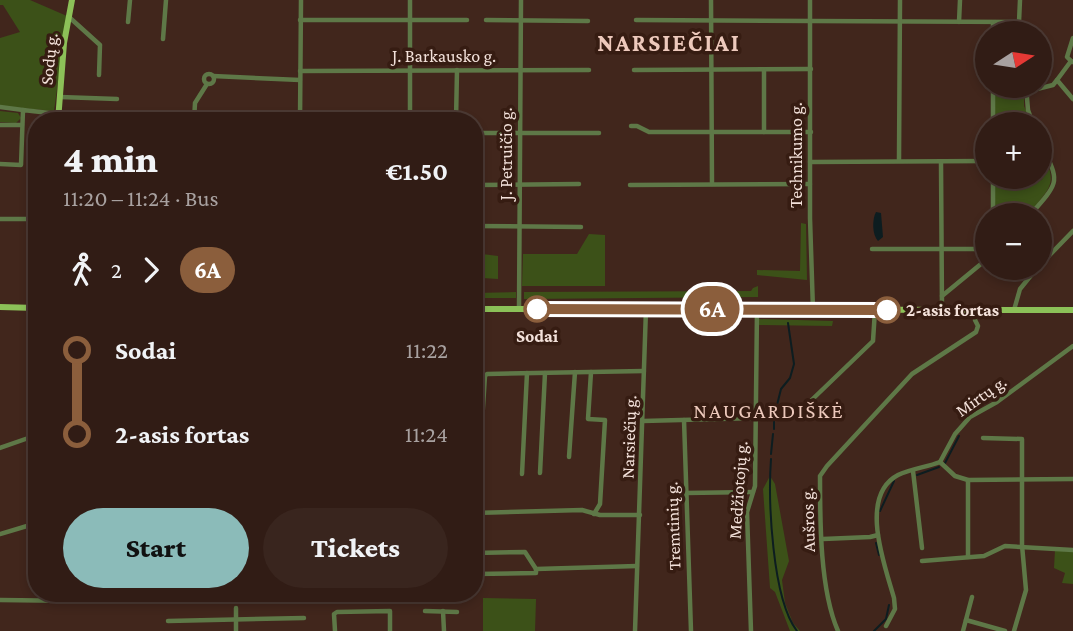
<!DOCTYPE html>
<meta charset="utf-8">
<style>
body{margin:0;font-family:"Crimson Pro",serif;background:#39251e;color:#f1f3f6;height:100vh;display:flex;flex-direction:column;font-size:26px;white-space:nowrap}
*{box-sizing:border-box;margin:0}
p{font-size:23px;color:#a8a1a0}
.icon{flex:none;width:38px;height:38px;fill:none;stroke:currentColor;stroke-width:2;stroke-linecap:round;stroke-linejoin:round}
.map{position:relative;flex:1;overflow:hidden}
.side{position:absolute;left:28px;top:112px;width:455px;height:490px;display:flex;flex-direction:column;background:#311c15;border-radius:28px;box-shadow:0 4px 10px #0003,0 0 0 2px #4c3a34}
.side>*{flex:none}
.badge{padding:0 14px;border-radius:23px;font-size:24px;line-height:46px}
.needle{width:46px;rotate:78deg}
.fabs{position:absolute;left:975px;top:21px;display:grid;gap:14px}
.fabs a{display:grid;place-items:center;width:77px;height:77px;border-radius:50%;background:#311c15;box-shadow:0 4px 10px #0003,0 0 0 2px #4c3a34;font-size:35px}
.map>.badge{position:absolute;translate:-50% -50%;box-shadow:0 0 0 4px #fff}
.legs{display:flex;align-items:center;gap:10px;height:77px;padding:0 35px;font-size:23px}
.legs p{margin-inline-start:auto}
.overview{display:flex;align-items:center;justify-content:space-between;height:119px;padding:0 35px}
h1{font-size:38px;font-weight:800;line-height:52px}
.button{display:flex;gap:14px;margin-top:auto;padding:14px 35px}
.button a{flex:1;height:80px;border-radius:42px;background:#8bbbb9;color:#111;font-size:28px;font-weight:800;line-height:80px;text-align:center}
.button a+a{background:#39251e;color:#f1f3f6}
ul{padding:0 35px;list-style:none}
li{display:flex;align-items:center;gap:24px;height:84px;font-size:26px}
li i{display:grid;place-items:center;width:10px;height:100%;margin:0 9px;background:currentColor}
li i::after{content:'';width:18px;height:18px;margin:-9px;border:5px solid;border-radius:50%;background:#311c15}
li p{margin-inline-start:auto}
li:first-child i{background:linear-gradient(#0000 50%,currentColor 0)}
li:last-child i{background:linear-gradient(currentColor 50%,#0000 0)}
.map>svg:first-child{display:block}
</style>
<div class="map">
<svg width="1073" height="631" viewBox="0 0 1073 631">
<rect width="100%" height="100%" fill="#41261c"/>
<g fill="#3c5118">
<polygon points="0,0 30,0 67,16 54,111 0,106 0,38 20,32 3,5 0,5"/>
<polygon points="998,24 1020,24 1024,33 995,33"/>
<polygon points="995,86 1024,86 1024,106 1032,124 994,124"/>
<polygon points="0,111 18,113 21,118 16,123 0,122"/>
<path d="M1040,143C1056,185 1056,181 1028,215H994V177H1028L1031,181L1042,180L1043,171L1040,170Z"/>
<polygon points="801,223 806,224 807,280 757,275 757,270 800,271"/>
<polygon points="589,234 605,235 605,286 522,286 523,254 577,254"/>
<polygon points="482,254 498,256 498,279 482,278"/>
<polygon points="758,286 758,297 524,299 524,292 751,291 753,288"/>
<polygon points="516,292 516,298 474,298 474,293"/>
<polygon points="759,319 833,321 832,326 759,325"/>
<polygon points="770,476 775,484 789,561 782,580 785,603 793,623 800,631 790,631 775,592 770,588 763,489"/>
<polygon points="1055,550 1073,552 1073,584 1062,583 1065,573 1054,568"/>
<polygon points="483,598 536,599 535,631 483,631"/>
</g>
<path fill="#0d1d20" d="M876,212L881,213L883,237L878,241C872,235 872,219 876,212Z"/>
<g fill="none" stroke-linecap="round" stroke-linejoin="round">
<g stroke="#0d1d20" stroke-width="2">
<polyline points="774,417 781,389 790,378 794,364 788,323"/>
<polyline points="774,419 774,429"/>
<polyline points="771,454 773,434"/>
<path d="M771,459C768,500 772,599 797,631"/>
<polyline points="945,463 959,436"/>
<polyline points="917,475 939,467"/>
<polyline points="880,511 894,481"/>
<polyline points="876,543 879,555"/>
<polyline points="874,631 886,619 889,605"/>
</g>
<g stroke="#5e7847" stroke-width="4.5">
<polyline points="711,0 712,184"/>
<polyline points="810,0 810,218 813,310"/>
<polyline points="69,17 100,45 99,75"/>
<polyline points="300,20 467,20"/>
<polyline points="486,20 588,21"/>
<polyline points="636,20 1019,22 1024,25 1025,33"/>
<polyline points="128,22 130,0"/>
<polyline points="959,22 960,0"/>
<polyline points="1019,22 1020,0"/>
<polyline points="993,23 993,33"/>
<polyline points="163,39 166,0"/>
<polyline points="1071,61 1057,80 1073,99"/>
<polyline points="1072,62 1067,57 1073,38"/>
<polyline points="634,70 811,69"/>
<polyline points="764,70 764,132"/>
<polyline points="300,71 589,70"/>
<circle cx="209" cy="79" r="5"/>
<polyline points="213,76 300,80"/>
<polyline points="993,86 993,124"/>
<polyline points="1026,86 1028,110 1033,124"/>
<polyline points="1037,89 1053,85 1057,80"/>
<polyline points="60,97 117,99"/>
<polyline points="0,107 23,110"/>
<polyline points="194,121 195,103 207,84"/>
<polyline points="229,121 232,115 300,116"/>
<polyline points="300,121 301,0"/>
<polyline points="410,121 410,0"/>
<polyline points="456,121 457,70"/>
<polyline points="0,125 22,125"/>
<polyline points="631,126 637,126 649,132 811,132"/>
<polyline points="474,133 599,133"/>
<polyline points="899,160 900,0"/>
<polyline points="810,162 987,161"/>
<polyline points="941,163 942,309"/>
<polyline points="0,164 21,165 23,110 58,114"/>
<polyline points="474,185 579,184"/>
<polyline points="630,185 810,184"/>
<polyline points="993,215 993,177"/>
<path d="M1030,215C1063,178 1058,183 1040,139"/>
<polyline points="0,219 37,219"/>
<polyline points="474,226 581,227"/>
<polyline points="872,249 987,249"/>
<polyline points="1040,265 1073,231"/>
<polyline points="942,296 987,259"/>
<polyline points="519,309 521,0"/>
<polyline points="1014,310 1020,289 1037,268"/>
<polyline points="591,372 588,419 605,420 600,504 594,514"/>
<polyline points="780,418 795,416 873,341 875,310"/>
<polyline points="684,420 691,631"/>
<polyline points="643,421 756,418"/>
<polyline points="983,438 1022,439 1022,545 1026,590 1014,631"/>
<polyline points="0,448 37,435"/>
<polyline points="569,457 575,372"/>
<polyline points="940,462 955,476 968,480 1073,479"/>
<polyline points="474,468 479,468 485,376 487,374 644,371"/>
<polyline points="913,471 922,548"/>
<polyline points="540,473 545,373"/>
<polyline points="522,474 527,373"/>
<polyline points="968,480 968,557"/>
<polyline points="686,493 753,492"/>
<polyline points="474,513 582,510 600,515 640,515"/>
<polyline points="0,534 37,523"/>
<polyline points="823,539 870,537 878,535"/>
<polyline points="474,553 525,552 536,569 637,566"/>
<polyline points="922,561 984,556 1005,546 1073,550"/>
<polyline points="474,574 536,573 536,569"/>
<polyline points="0,600 80,601 80,593"/>
<polyline points="236,608 236,631"/>
<polyline points="425,611 457,612"/>
<polyline points="443,611 444,631"/>
<polyline points="966,620 1005,631"/>
<polyline points="168,621 304,618"/>
<path d="M886,626L895,609L894,598C885,566 858,496 898,475C910,469 927,467 940,462L955,434L970,417L997,402L1073,346"/>
<polyline points="335,631 334,614 337,612 390,611 390,631"/>
<polyline points="635,631 646,309"/>
<polyline points="751,631 747,512 755,486 757,309"/>
<path d="M838,631C820,590 820,522 820,476L827,466L912,374L976,332L978,326L975,320V310"/>
<polyline points="963,631 972,597"/>
</g>
<g stroke="#8cc158" stroke-width="6">
<polyline points="58,121 64,43 72,0"/>
<polyline points="0,307 37,308"/>
<polyline points="474,309 1073,310"/>
</g>
</g>
<g fill="none" stroke-linecap="round" stroke-linejoin="round">
<g stroke="#fff" stroke-width="16">
<polyline id="line-1" points="537,309 887,310"/>
</g>
<use href="#line-1" stroke="#8b5e3c" stroke-width="10"/>
</g>
<g fill="#fff" stroke="#8b5e3c" stroke-width="3.5">
<circle cx="537" cy="309" r="12"/>
<circle cx="887" cy="310" r="12"/>
</g>
<g text-anchor="middle" dominant-baseline="central" stroke-width="7" stroke-linejoin="round" paint-order="stroke">
<g font-size="18" fill="#f3e1da" stroke="#361c12">
<text x="444" y="56">J. Barkausko g.</text>
<text transform="translate(49 59) rotate(-84)">Sodų g.</text>
<text transform="translate(506 154) rotate(-90)">J. Petruičio g.</text>
<text transform="translate(796 155) rotate(-90)">Technikumo g.</text>
<text transform="translate(981 396) rotate(-35)">Mirtų g.</text>
<text transform="translate(629 437) rotate(-88)">Narsiečių g.</text>
<text transform="translate(738 490) rotate(-86)">Medžiotojų g.</text>
<text transform="translate(808 520) rotate(-92)">Aušros g.</text>
<text transform="translate(673 526) rotate(-92)">Tremtinių g.</text>
</g>
<g font-size="18" font-weight="bold" fill="#f3e1da" stroke="#361c12" text-anchor="start">
<text x="906" y="310">2-asis fortas</text>
<text x="537" y="336" text-anchor="middle">Sodai</text>
</g>
<g font-size="21" letter-spacing="2" fill="#edc9bc" stroke="#361c12">
<text x="769" y="411">NAUGARDIŠKĖ</text>
</g>
<g font-size="24" font-weight="bold" letter-spacing="2" fill="#edc9bc" stroke="#361c12">
<text x="669" y="42">NARSIEČIAI</text>
</g>
</g>
</svg>
<div class="fabs">
<a><svg class="needle" viewBox="-14 -14 28 28"><path d="M0-13l5 13h-10z" fill="#e53935"/><path d="M0 13l5-13h-10z" fill="#a8a1a0"/></svg></a>
<a>+</a>
<a>−</a>
</div>
<b class="badge" style="left:712px;top:309px;background:#8b5e3c;color:#fff">6A</b>
<section class="side">
<div class="overview"><div><h1>4 min</h1><p>11:20 – 11:24 · Bus</p></div><b>€1.50</b></div>
<div class="legs"><svg class="icon" aria-label="walk" viewBox="0 0 24 24"><circle cx="13" cy="4" r="2"/><path d="M13 8l-2 6 4 7M11 14l-3 7M7 12l3-4h3l4 4"/></svg>2<svg class="icon" aria-label="forward" viewBox="0 0 24 24"><path d="M9 5l7 7-7 7"/></svg><b class="badge" style="background:#8b5e3c;color:#fff">6A</b></div>
<ul>
<li><i style="color:#8b5e3c"></i><b>Sodai</b><p>11:22</p></li>
<li><i style="color:#8b5e3c"></i><b>2-asis fortas</b><p>11:24</p></li>
</ul>
<div class="button"><a>Start</a><a>Tickets</a></div>
</section>
</div>
